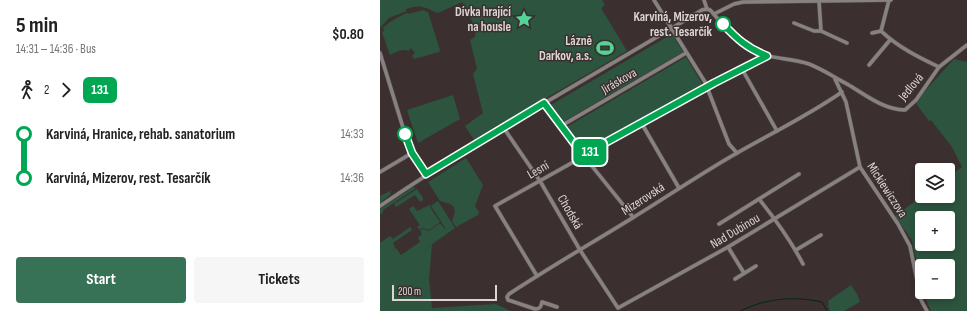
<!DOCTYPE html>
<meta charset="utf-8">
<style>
body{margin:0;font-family:"Sofia Sans Condensed",sans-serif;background:#f6f6f6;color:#222;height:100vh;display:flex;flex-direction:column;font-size:15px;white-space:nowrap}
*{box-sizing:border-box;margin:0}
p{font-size:13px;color:#767676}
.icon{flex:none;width:22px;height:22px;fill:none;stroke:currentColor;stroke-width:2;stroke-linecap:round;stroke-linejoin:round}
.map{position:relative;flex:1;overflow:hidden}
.panel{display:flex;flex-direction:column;background:#fff;width:380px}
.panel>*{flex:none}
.badge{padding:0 8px;border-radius:6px;font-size:14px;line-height:26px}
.tools{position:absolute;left:535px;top:163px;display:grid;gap:8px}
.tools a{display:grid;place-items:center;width:40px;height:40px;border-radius:4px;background:#fff;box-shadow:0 2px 6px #0003;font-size:20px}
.scale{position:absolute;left:12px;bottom:10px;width:105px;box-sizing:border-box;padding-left:4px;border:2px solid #dcd5d4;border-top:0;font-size:11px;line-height:14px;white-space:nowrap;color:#dcd5d4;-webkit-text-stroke:3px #3b302f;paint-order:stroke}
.map>.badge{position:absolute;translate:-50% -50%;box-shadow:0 0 0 2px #fff}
.legs{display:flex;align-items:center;gap:6px;height:44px;padding:0 16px;font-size:13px}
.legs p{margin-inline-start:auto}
.overview{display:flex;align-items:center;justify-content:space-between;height:68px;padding:0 16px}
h1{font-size:22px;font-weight:700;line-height:30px}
.action{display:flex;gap:8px;margin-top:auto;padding:8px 16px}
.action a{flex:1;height:46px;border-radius:4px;background:#387256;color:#fff;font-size:16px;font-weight:700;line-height:46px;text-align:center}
.action a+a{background:#f6f6f6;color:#222}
ul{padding:0 16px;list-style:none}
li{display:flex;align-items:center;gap:14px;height:44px;font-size:15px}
li i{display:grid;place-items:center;width:6px;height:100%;margin:0 5px;background:currentColor}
li i::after{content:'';width:10px;height:10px;margin:-5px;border:3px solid;border-radius:50%;background:#fff}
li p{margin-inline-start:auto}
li:first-child i{background:linear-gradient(#0000 50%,currentColor 0)}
li:last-child i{background:linear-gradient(currentColor 50%,#0000 0)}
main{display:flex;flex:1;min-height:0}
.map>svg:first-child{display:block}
</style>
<main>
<section class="panel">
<div class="overview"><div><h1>5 min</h1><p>14:31 – 14:36 · Bus</p></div><b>$0.80</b></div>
<div class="legs"><svg class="icon" aria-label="walk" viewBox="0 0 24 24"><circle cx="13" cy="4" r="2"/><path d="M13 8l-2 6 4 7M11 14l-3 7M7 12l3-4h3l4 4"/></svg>2<svg class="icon" aria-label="forward" viewBox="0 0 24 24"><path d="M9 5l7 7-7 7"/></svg><b class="badge" style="background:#00a651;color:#fff">131</b></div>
<ul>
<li><i style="color:#00a651"></i><b>Karviná, Hranice, rehab. sanatorium</b><p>14:33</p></li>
<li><i style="color:#00a651"></i><b>Karviná, Mizerov, rest. Tesarčík</b><p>14:36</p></li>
</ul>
<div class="action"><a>Start</a><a>Tickets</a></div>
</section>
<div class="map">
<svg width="587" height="311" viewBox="0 0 587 311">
<rect width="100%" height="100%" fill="#3b302f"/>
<g fill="#2d543f" fill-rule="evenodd">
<path d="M0,0H222L225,5L221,8L247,51L94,140L85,126L103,113L93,74L97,69L90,40L95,37L96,29L82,2L58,13C43,7 41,4 26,9V11L9,18L0,28Z"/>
<path d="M43,10L48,12L60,50L59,52L34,59L32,56L35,53L31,48L29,51C22,48 16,52 10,55L2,32L4,31L3,28C10,21 18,17 27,13L28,14Z"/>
<polygon points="292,34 303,52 181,123 169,106"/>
<polygon points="306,57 324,87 206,152 203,153 185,128"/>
<path d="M574,59L587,62V311H551L543,292H568V266H542V289L532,240L515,216L542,196H568V177L582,167L572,147L551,120L549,121L535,102ZM542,218H568V244H542Z"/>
<polygon points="73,95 80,119 38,143 27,110"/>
<polygon points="86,158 103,185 95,206 99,212 98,215 76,227 72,221 75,212 74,207 70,204 60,201 48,182"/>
<polygon points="33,187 36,188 3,210 3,213 0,214 0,209"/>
<polygon points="37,189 43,198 43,200 40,202 35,195 16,207 14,204"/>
<polygon points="12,190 10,192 11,194 0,203 0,196"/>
<polygon points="58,201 75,228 24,264 52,244 49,279 52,308 116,304 130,311 0,311 0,243 10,236 13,239 30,227 32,230 13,243 15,247 14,248 14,249 16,248 21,255 40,242 38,238 42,234 40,231 43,229 49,231 60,223 65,229 66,229 51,206 50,207 60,222 49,230 42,228 40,230 37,227 40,225 29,209 33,206 37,211 50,205 51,206"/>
<polygon points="471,285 477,294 480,302 464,311 450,311 448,306 449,304 448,301"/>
</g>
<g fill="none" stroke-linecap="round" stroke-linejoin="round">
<path stroke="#002816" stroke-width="1" d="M360,311C387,298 414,296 442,302L447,311"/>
<g stroke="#584e4d" stroke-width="4.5">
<g id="minor">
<polyline points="274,0 325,82 349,144 357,153"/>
<polyline points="324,0 327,9"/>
<path d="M509,0L501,31C518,47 538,57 559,67"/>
<path d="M327,9L330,10C343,24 355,41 372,50C389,60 410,57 429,64C442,69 454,77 467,84C486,95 502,109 525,110L536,100L559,67L587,45"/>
<polyline points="334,14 354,4 363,2 511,0"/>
<polyline points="414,23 434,31 441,31 439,1"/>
<polyline points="441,31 467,43"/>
<polyline points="492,33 501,31"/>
<polyline points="0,53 25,134 32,153 46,174"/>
<polyline points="489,65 510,40"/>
<polyline points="362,69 397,131"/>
<polyline points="455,79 466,102 480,167 518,224 530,246 541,300 547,311"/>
<polyline points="164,103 203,155 253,217"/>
<polyline points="262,124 299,188"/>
<polyline points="181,126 306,53"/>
<polyline points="123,127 160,181 200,250 238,308 348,247 480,167"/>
<polyline points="0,172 32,153"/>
<path d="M379,199C396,220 411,241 423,264"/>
<path d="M0,206C104,135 215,75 322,10L327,9"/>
<polyline points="339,224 419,174"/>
<polyline points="348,247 364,273"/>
<polyline points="416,250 441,235"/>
<polyline points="157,276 115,206 334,83 387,56"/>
<polyline points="355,279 376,266"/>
<path d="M177,307L162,302C161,307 160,309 155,309L128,300L127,297L129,294C170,267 212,243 254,217C288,196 322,173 357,153C392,133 429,115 462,92"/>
</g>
</g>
<use href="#minor" stroke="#878181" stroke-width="3.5"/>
</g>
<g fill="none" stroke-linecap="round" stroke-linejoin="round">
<g stroke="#fff" stroke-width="9">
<path id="line-1" d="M25,134L32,153L46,174L164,103L203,155L334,83L387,56C367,48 357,39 343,24"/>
</g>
<use href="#line-1" stroke="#00a651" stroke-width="6"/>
</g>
<defs>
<g id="sight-bare" transform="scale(1.38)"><path d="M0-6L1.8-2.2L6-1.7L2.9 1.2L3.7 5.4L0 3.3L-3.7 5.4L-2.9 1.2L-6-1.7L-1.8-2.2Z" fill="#53d396" stroke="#3b302f" stroke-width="2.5" paint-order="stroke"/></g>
<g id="stadium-bare" transform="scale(1.38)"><path d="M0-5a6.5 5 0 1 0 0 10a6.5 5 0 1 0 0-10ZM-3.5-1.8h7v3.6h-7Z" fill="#53d396" stroke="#3b302f" stroke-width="2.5" paint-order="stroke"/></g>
</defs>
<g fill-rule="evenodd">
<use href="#sight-bare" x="144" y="19"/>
<use href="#stadium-bare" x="225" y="48"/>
</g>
<g fill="#fff" stroke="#00a651" stroke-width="2">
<circle cx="343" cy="24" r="7"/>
<circle cx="25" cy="134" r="7"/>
</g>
<g text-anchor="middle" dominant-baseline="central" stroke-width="3" stroke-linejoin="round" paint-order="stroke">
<g font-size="13" font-weight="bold" fill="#dcd5d4" stroke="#3b302f" text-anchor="end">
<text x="131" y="12">Dívka hrající<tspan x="131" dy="15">na housle</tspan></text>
<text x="212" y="41">Lázně<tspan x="212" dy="15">Darkov, a.s.</tspan></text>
</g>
<g font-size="13" font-weight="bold" fill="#dcd5d4" stroke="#3b302f" text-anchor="end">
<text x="332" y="17">Karviná, Mizerov,<tspan x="332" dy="15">rest. Tesarčík</tspan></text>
</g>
<g font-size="13" fill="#dcd5d4" stroke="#3b302f">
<text transform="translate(239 81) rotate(-30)">Jiráskova</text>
<text transform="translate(531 87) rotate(-50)">Jedlová</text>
<text transform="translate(158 170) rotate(-30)">Lesní</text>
<text transform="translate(507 190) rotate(57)">Mickiewiczova</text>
<text transform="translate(263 199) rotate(-33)">Mizerovská</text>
<text transform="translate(190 212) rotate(60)">Chodská</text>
<text transform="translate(355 231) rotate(-31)">Nad Dubinou</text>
</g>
</g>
</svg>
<div class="tools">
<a><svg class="icon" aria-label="layers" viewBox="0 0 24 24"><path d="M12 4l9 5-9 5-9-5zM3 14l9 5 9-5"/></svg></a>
<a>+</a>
<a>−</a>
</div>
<div class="scale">200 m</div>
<b class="badge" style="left:210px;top:152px;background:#00a651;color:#fff">131</b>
</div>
</main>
